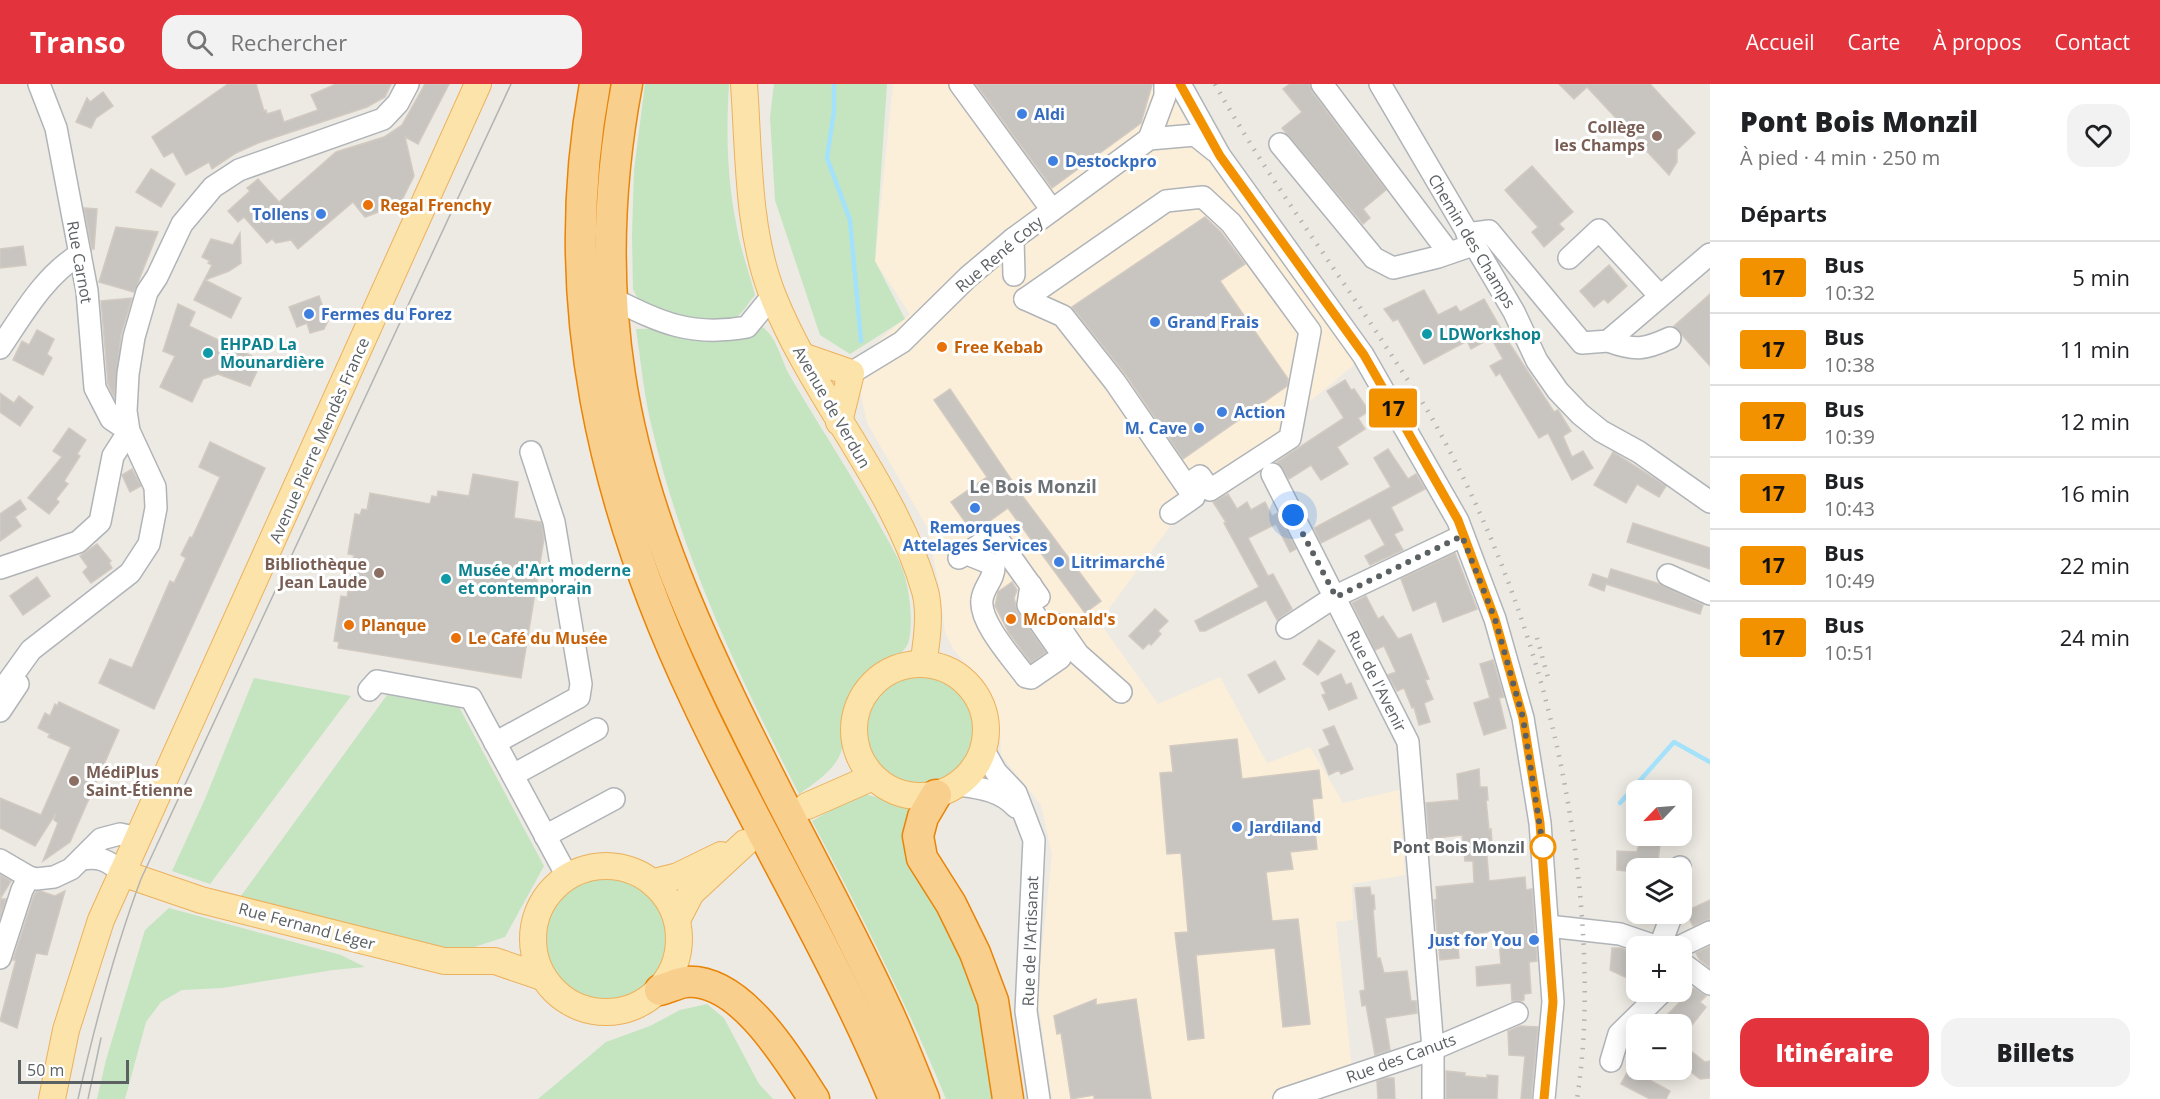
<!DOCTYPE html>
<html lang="fr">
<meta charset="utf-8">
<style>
body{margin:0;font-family:"Open Sans",sans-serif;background:#f2f2f2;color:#202124;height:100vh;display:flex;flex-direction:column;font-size:22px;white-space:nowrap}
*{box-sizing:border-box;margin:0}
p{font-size:20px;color:#757577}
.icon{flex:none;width:33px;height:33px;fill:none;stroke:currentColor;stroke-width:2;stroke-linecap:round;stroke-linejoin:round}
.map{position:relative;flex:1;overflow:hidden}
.sheet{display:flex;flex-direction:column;background:#fff;width:450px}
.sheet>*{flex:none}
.badge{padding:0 12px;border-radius:4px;font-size:21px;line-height:39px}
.needle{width:39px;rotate:245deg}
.tools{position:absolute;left:1626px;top:696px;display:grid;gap:12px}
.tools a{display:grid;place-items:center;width:66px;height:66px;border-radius:12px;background:#fff;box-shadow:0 3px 15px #0003;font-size:30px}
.scale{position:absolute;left:18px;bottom:15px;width:111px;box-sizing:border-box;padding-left:6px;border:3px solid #5b6063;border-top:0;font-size:16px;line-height:21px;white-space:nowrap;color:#5b6063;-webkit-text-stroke:4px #fff;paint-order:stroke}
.you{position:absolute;width:30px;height:30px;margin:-15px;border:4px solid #fff;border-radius:50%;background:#1a73e8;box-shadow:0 0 0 9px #1a73e833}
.map>.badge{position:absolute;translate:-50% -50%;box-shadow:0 0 0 3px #fff}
h2{padding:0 30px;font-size:22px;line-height:54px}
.round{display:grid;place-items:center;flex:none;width:63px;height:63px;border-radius:18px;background:#f2f2f2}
.head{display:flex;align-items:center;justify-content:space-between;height:102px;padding:0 30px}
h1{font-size:28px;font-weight:800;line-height:45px}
.action{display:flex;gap:12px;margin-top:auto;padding:12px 30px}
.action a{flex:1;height:69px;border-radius:18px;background:#e3333d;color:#fff;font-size:24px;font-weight:800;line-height:69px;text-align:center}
.action a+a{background:#f2f2f2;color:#202124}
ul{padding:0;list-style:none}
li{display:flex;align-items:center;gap:18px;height:72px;padding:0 30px;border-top:2px solid #e0e0e0}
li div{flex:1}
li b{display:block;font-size:22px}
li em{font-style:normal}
li .badge{min-width:66px;font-weight:700;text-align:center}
header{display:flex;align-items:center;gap:36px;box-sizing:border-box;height:84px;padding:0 30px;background:#e3333d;color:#fff}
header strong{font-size:28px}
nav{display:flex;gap:33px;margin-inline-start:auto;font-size:21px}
.search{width:420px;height:54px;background:#f2f2f2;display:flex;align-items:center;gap:15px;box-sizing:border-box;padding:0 21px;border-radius:18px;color:#757577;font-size:22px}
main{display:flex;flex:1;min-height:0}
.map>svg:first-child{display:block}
</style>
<header>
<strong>Transo</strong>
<div class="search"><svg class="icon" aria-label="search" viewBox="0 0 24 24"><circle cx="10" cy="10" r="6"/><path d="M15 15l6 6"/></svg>Rechercher</div>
<nav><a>Accueil</a><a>Carte</a><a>À propos</a><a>Contact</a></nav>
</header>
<main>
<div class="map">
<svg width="1710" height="1015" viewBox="0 0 1710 1015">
<rect width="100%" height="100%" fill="#edeae3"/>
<polygon fill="#fcefd9" points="893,0 1165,0 1209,73 1356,279 1308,319 1298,360 1177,433 1099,538 1158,620 1220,593 1267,679 1310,663 1343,719 1399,706 1405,791 1352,800 1353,836 1336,838 1352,985 1311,998 1318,1015 1052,1015 1037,911 1052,771 1041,721 1001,671 1000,643 981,597 953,565 945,548 939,502 927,443 867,339 854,278 910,230 875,177"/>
<g fill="#c5e4c0">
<path d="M645,0H729C726,47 727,93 736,139C740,164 749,188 755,211C749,218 744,227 737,233C707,256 670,231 640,219L633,205L632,151L634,86Z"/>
<polygon points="774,0 887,0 875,177 905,235 850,270 820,251 775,116 770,33"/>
<path d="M761,242C777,252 781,276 790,292C819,342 851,390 879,440C888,457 900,475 905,493C910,512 913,537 909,556C906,572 883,578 871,587C866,591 861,599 857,605C840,630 850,658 836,678C827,691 812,701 799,710C739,592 682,473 652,344C644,312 641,278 636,245Z"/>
<circle cx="921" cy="645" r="54"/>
<polygon points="254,594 351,612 210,800 172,787 205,715"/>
<polygon points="387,611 459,623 544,782 505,853 459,868 241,812"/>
<path d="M861,709L912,723L967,868L1004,1015H946C907,920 860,828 812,737Z"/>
<circle cx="606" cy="854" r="66"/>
<polygon points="169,824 341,871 365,883 333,886 222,904 182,906 161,918 146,938 125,1015 97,1015 106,976 145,846"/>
<polygon points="707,920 724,934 759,1000 773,1015 538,1015 606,958 650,942 680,926"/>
</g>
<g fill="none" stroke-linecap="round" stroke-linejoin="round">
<g stroke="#a4e2fc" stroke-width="4.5">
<polyline points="834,0 834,27 827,74 850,136 861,257"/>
<polyline points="1620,719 1674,658 1710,678"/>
</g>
</g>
<g fill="#c8c5c0" stroke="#d2cac1" stroke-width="1.5">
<polygon points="228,0 256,0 264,27 266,26 267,30 280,26 284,38 318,26 311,11 336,0 391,0 385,13 367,23 258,59 236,69 212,85 209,78 186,91 173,68 164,73 152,53"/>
<polygon points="425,0 449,0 418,60 405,53 414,92 400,120 365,133 353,118 298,165 291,156 276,159 272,155 267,159 244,133 238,138 228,127 250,107 247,104 258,95 279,118 336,68 384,53 402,41"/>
<polygon points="976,0 1152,0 1152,1 1141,39 1052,104"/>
<polygon points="1290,0 1309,0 1312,8 1386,106 1363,125 1370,134 1363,140 1282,44 1302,28 1283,5"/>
<polygon points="1559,0 1650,0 1695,49 1677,66 1677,78 1669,91 1587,3 1574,15"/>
<polygon points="103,8 113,22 96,34 91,44 76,38 87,14 90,18"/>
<polygon points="1532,82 1573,128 1559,140 1564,145 1544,163 1532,148 1538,143 1505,106"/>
<polygon points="151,85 175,100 161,123 136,108"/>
<polygon points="84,124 97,125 94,165 92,165"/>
<polygon points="1205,133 1221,148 1245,180 1220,197 1288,295 1287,302 1183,375 1126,291 1072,223"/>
<polygon points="116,143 158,148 134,208 99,198"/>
<polygon points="240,149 241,179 229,187 205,196 241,214 231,234 194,216 212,181 208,179 210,177 202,173 211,155 233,161"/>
<polygon points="23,162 26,181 0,184 0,165"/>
<polygon points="1609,181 1627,202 1608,219 1604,215 1594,223 1580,207"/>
<polygon points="1424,206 1438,231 1456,222 1460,228 1484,215 1508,257 1554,328 1558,326 1571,347 1563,352 1572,373 1583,367 1593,384 1572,396 1548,349 1539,354 1500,289 1496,292 1490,282 1503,275 1491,254 1471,265 1467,257 1424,280 1398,235 1393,237 1384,225"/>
<polygon points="1710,210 1710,282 1674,242"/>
<polygon points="319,212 328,237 324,245 310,249 307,239 297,243 289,223"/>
<polygon points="132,214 121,251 114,313 108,300 101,217"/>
<polygon points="178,220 195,228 189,242 254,273 259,283 250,302 218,290 203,295 192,318 160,303 175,272 163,267"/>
<polygon points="37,246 54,255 47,270 52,274 43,291 13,276 22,257 29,261"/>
<polygon points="1345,296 1351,306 1354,305 1369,327 1358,334 1365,345 1337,363 1348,380 1321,396 1311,381 1289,395 1277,378 1344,334 1327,307"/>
<polygon points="950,305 1021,410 1101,517 1085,529 1008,424 973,449 951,418 987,393 934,316"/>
<polygon points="0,309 14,319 19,312 33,323 20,342 0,328"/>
<polygon points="69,344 86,356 77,370 80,372 64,397 68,400 56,415 59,418 49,430 28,414 62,373 53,367"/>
<polygon points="210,358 265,384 154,625 99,599 110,575 132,584 170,497 174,499 186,474 181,471 190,453 192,454 220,393 199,383"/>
<polygon points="1388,365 1408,395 1416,390 1425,405 1391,423 1403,446 1394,450 1403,466 1370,481 1365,472 1385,461 1370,434 1321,459 1314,444 1391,403 1374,374"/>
<polygon points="1613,368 1666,402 1659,413 1637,400 1626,419 1594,401"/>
<polygon points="132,385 141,402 130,408 122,391"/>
<polygon points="473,390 518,398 514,434 541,438 542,441 544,455 521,594 338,564 339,558 334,557 341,512 347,513 348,507 353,508 359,477 353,476 354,471 348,470 355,430 360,431 362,425 367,426 370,409 430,420 432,412 437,413 438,407 469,412"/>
<polygon points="1228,410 1237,425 1247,418 1251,426 1265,418 1272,432 1278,429 1296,465 1290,468 1276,440 1248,454 1268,492 1273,490 1292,525 1277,536 1266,516 1205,547 1200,547 1195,537 1259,503 1224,439 1226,438 1213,418"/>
<polygon points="20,416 26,425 15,433 21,442 0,457 0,430"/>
<polygon points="1633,439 1710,464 1710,485 1627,458"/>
<polygon points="97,460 111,477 109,479 112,484 91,499 83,488 88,483 80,472"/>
<polygon points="1455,469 1477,525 1443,538 1436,517 1413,527 1401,495"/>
<polygon points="1611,485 1660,500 1703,521 1700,530 1606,500 1604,507 1589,501 1593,490 1608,495"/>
<polygon points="37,493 50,512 23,531 10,512"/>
<polygon points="1012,498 1017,506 1014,514 1018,528 1046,568 1031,579 1009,549 995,522 998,508"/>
<polygon points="1366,512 1378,535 1383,532 1398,555 1411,550 1429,595 1425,596 1433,615 1424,619 1430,638 1419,641 1414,623 1412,624 1404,604 1397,607 1388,591 1396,588 1384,562 1375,566 1352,519"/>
<polygon points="1155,525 1168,537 1158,547 1161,550 1151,561 1149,559 1143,565 1129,552"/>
<polygon points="1319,556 1335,567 1318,591 1303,580"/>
<polygon points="1493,576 1504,613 1499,614 1506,644 1484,651 1474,619 1490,614 1480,580"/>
<polygon points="1275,577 1285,595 1259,609 1248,591"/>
<polygon points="1341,590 1346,601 1351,599 1357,614 1329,626 1322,611 1326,610 1321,599"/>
<polygon points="59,618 119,646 70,758 43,777 58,739 54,736 56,729 35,762 0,744 0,714 41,731 71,663 48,653 50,650 38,644 45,629 50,632 55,620 57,622"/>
<polygon points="1334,642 1353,685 1341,690 1339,686 1329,691 1319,666 1330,661 1323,646"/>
<polygon points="1237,655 1242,695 1319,686 1322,714 1312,715 1317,765 1290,768 1293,785 1266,788 1272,837 1298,835 1310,940 1283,943 1275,864 1196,871 1204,954 1188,956 1175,849 1188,848 1181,769 1167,770 1160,689 1173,688 1170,662"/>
<polygon points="1479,685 1480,703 1487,703 1488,716 1486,716 1489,746 1491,745 1492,759 1486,760 1489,797 1525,793 1526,806 1532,805 1537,877 1529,878 1531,909 1524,910 1524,916 1522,917 1512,917 1511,899 1477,902 1476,883 1501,880 1498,847 1457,851 1459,874 1440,876 1434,816 1437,815 1436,803 1474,799 1473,777 1465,777 1462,751 1429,755 1426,719 1459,716 1457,690"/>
<polygon points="1641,752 1661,752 1657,784 1636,784 1636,788 1617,786 1617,767 1637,768"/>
<polygon points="0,791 11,797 0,815 6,815 0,833"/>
<polygon points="1370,803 1371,811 1374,811 1375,825 1373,825 1377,874 1380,874 1384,889 1407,887 1411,917 1416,917 1417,929 1385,934 1390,966 1375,971 1366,921 1362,922 1360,907 1365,906 1355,804"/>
<polygon points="40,807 55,812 65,807 47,871 36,869 17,944 0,937 16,876 13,876 34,811 36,808"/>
<polygon points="1710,816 1710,835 1693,842 1686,827"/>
<polygon points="1710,862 1710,884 1700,876 1696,869"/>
<polygon points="1612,864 1621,864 1636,870 1636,898 1610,886"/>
<polygon points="1694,904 1706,912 1700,918 1706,923 1682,954 1682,940 1658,940"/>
<polygon points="1096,915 1096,921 1136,915 1151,1015 1094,1015 1094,1011 1071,1015 1061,949 1057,950 1054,932"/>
<polygon points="1520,942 1538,943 1531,1015 1521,1015 1525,972 1509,971 1508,947"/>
<polygon points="1682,960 1705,978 1710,977 1710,994 1700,995 1682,981"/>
<polygon points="1631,986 1670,1007 1666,1015 1650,1015 1621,1000 1628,987"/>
<polygon points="1446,987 1465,989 1465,992 1487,994 1487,991 1498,992 1497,1015 1446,1015"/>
<polygon points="1385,994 1394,994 1395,1015 1378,1015 1377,997"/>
</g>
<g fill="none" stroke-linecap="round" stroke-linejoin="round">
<g stroke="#b0b4b8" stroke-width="24">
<g id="minor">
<polyline points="960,0 1052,126"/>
<polyline points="1180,0 1220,72 1363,271 1458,437 1495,535 1523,634 1540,739 1553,918 1544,1015"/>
<polyline points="1322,0 1449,169"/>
<polyline points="1380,0 1514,228 1537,277 1558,307 1580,330 1601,347 1639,368 1710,418"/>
<polyline points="1149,55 1165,12 1165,0"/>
<polyline points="1280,60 1374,174 1393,184 1438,173 1473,161"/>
<polyline points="1467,150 1489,147 1582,259 1608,257 1710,170"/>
<polyline points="1013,155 1014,191"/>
<polyline points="1569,174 1599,146 1660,212"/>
<path d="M613,215C662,239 691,253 747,243L773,211"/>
<polyline points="1025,215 1166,117 1203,113 1231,139 1310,247 1290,354 1210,406 1200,392 1187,401"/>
<polyline points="1025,215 1063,232 1115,298 1194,413 1171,429"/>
<path d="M1608,257C1635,267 1644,266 1670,254"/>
<path d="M0,264C23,230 44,192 80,170"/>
<polyline points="851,289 902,258 968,193 1013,155 1149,55 1195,51 1215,67"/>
<polyline points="1272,390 1408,658 1433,965 1433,1015"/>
<path d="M967,470L994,481C995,495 983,503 982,516C979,538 1013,575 1026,593L1031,594L1060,574V567L1028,521L1031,501"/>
<polyline points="959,474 995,451 1039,513"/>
<polyline points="0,484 78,458 100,438 113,372 129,347 111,335 95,304 87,207 56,44 39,0"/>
<polyline points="1668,491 1710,510"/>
<polyline points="1058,541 1078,570 1121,608"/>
<polyline points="1287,544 1336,512 1462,452"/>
<polyline points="369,606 377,597 471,614 567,792"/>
<polyline points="0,609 31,566 130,489 149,460 156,424 155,403 129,347 126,327 128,290 134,253 147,208 157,193 182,140 213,103 239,86 383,35 398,19 408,0"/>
<polyline points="0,627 18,600"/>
<polyline points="495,659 579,613 581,600 554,438 531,368"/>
<polyline points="983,665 996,688 1016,709 1034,756 1026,927 1039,1015"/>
<polyline points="513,691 597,645"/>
<path d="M958,701C980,704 1000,706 1016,723"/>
<polyline points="545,752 614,715"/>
<path d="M82,775C100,772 109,777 122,789"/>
<polyline points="0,776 29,793 36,795 54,793 71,785 101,755 120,750 138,754"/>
<polyline points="1680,784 1680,783"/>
<polyline points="1548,842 1620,850 1655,862"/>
<polyline points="1660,862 1672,830"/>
<polyline points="1681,862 1710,848"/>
<polyline points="0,874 22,806 29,793"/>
<polyline points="1682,879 1710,900"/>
<polyline points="1611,977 1619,950 1662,908"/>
<polyline points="1284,1015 1433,965 1517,929"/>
</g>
</g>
<g stroke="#ecb15d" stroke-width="28">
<g id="major">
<path d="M744,0C749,69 747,147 773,212C814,315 895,401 925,507C931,529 927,558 923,580"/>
<polyline points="802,272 851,289 839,338"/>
<circle cx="920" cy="646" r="66"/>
<polyline points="807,722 873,693"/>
<circle cx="606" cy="855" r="73"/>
<polyline points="122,789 201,816 444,877 495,877 542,893"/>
<polyline points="654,798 678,792 721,771"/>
<polyline points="678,834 691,809 745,759"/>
<polyline points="52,1015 66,946 101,836 478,0"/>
</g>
</g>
<g stroke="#e88408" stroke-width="33">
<g id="highway">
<path d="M595,0C555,217 603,420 696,616C759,751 838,878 894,1015"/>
<path d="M627,0C609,95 605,196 620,292C643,443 713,582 781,716C816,784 852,851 884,920C899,951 911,983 924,1015"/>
<polyline points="936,711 923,733 918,752 922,774 951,820 975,869 993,917 1008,1015"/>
<path d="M660,906C668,904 678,899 686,898C741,894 788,975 814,1015"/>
</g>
</g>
<use href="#minor" stroke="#fff" stroke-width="21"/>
<use href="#major" stroke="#fce3a9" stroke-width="26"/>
<use href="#highway" stroke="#f9cf8e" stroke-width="30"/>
<g stroke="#b2b3b3" stroke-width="1.5">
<path d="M78,1015C95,940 114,867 141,795L511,0"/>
<polyline points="88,1015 101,954"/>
</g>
<g stroke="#b2b3b3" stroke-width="4.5" stroke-dasharray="1.5 8" stroke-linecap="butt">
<path d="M1215,0C1268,95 1335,183 1394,275C1407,295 1421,315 1433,336C1513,479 1562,636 1579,799C1586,871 1588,944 1577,1015"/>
<polyline points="1537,554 1549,597"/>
</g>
</g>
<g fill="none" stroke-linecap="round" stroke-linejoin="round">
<g stroke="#fff" stroke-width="14">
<polyline id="line" points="1180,0 1220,72 1364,271 1458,436 1495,535 1523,634 1540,739 1553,918 1544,1015"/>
</g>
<use href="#line" stroke="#f39200" stroke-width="9"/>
<polyline stroke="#5b6063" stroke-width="6" stroke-dasharray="0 10.8" points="1293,431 1336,513 1462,452 1495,535 1523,634 1543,763"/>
</g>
<g fill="#3f7fe0" stroke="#fff" stroke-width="2">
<circle cx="1022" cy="30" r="6"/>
<circle cx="1053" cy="77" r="6"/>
<circle cx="321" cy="130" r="6"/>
<circle cx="309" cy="230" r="6"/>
<circle cx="1155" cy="238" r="6"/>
<circle cx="1222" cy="328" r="6"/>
<circle cx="1199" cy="344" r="6"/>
<circle cx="975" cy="424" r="6"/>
<circle cx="1059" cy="478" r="6"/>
<circle cx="1237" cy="743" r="6"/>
<circle cx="1534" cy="856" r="6"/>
</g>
<g fill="#8d6e63" stroke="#fff" stroke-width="2">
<circle cx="1657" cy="52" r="6"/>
<circle cx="379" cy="489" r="6"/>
<circle cx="74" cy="697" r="6"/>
</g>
<g fill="#e8710a" stroke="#fff" stroke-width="2">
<circle cx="368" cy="121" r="6"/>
<circle cx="942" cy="263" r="6"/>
<circle cx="1011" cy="535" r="6"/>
<circle cx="349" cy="541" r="6"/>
<circle cx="456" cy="554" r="6"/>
</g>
<g fill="#0f9aa8" stroke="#fff" stroke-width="2">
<circle cx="1427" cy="250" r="6"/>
<circle cx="208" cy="269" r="6"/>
<circle cx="446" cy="495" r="6"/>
</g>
<circle fill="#fff" stroke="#f39200" stroke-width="3" cx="1543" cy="763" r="12"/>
<g text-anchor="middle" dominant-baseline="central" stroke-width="6" stroke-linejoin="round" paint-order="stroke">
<g font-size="16" font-weight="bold" fill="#366cbe" stroke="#fff" text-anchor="start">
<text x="1034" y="30">Aldi</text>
<text x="1065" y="77">Destockpro</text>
<text x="309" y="130" text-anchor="end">Tollens</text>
<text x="321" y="230">Fermes du Forez</text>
<text x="1167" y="238">Grand Frais</text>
<text x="1234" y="328">Action</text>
<text x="1187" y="344" text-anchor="end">M. Cave</text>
<text x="975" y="443" text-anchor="middle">Remorques<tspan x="975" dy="18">Attelages Services</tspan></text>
<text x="1071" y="478">Litrimarché</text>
<text x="1249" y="743">Jardiland</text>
<text x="1522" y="856" text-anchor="end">Just for You</text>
</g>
<g font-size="16" font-weight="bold" fill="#785e54" stroke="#fff" text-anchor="end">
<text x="1645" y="43">Collège<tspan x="1645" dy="18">les Champs</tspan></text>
<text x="367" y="480">Bibliothèque<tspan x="367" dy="18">Jean Laude</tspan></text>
<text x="86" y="688" text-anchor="start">MédiPlus<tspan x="86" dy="18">Saint-Étienne</tspan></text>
</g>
<g font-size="16" font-weight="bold" fill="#c56008" stroke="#fff" text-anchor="start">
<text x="380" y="121">Regal Frenchy</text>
<text x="954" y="263">Free Kebab</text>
<text x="1023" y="535">McDonald's</text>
<text x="361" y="541">Planque</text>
<text x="468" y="554">Le Café du Musée</text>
</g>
<g font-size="16" fill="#5b6063" stroke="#fff">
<text transform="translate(1472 157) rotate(59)">Chemin des Champs</text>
<text transform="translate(999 170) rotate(-40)">Rue René Coty</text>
<text transform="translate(80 178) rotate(80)">Rue Carnot</text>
<text transform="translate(832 323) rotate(60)">Avenue de Verdun</text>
<text transform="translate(319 356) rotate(-66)">Avenue Pierre Mendès France</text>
<text transform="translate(1377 597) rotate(63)">Rue de l'Avenir</text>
<text transform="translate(307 842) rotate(15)">Rue Fernand Léger</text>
<text transform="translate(1030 857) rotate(-88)">Rue de l'Artisanat</text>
<text transform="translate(1401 974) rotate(-20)">Rue des Canuts</text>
</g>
<g font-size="16" font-weight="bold" fill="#0d838f" stroke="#fff" text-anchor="start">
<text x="1439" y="250">LDWorkshop</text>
<text x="220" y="260">EHPAD La<tspan x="220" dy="18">Mounardière</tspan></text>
<text x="458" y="486">Musée d'Art moderne<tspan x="458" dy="18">et contemporain</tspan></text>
</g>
<g font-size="16" font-weight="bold" fill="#5b6063" stroke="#fff" text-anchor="end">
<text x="1525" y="763">Pont Bois Monzil</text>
</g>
<g font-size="18" font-weight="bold" fill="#6c7275" stroke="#fff">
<text x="1033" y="402">Le Bois Monzil</text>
</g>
</g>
</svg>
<div class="tools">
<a><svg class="needle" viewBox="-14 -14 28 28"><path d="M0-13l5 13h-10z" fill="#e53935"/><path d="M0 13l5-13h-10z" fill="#757577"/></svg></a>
<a><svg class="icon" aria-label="layers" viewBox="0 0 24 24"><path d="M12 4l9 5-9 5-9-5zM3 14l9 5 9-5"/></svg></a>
<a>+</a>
<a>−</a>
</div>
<div class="scale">50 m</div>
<div class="you" style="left:1293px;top:431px"></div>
<b class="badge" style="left:1393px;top:324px;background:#f39200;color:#111">17</b>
</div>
<section class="sheet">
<div class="head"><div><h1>Pont Bois Monzil</h1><p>À pied · 4 min · 250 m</p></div><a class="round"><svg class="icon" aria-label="heart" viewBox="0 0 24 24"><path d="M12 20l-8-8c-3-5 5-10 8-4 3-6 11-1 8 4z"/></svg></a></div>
<h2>Départs</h2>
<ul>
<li><span class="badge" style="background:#f39200;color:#111">17</span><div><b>Bus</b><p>10:32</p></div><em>5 min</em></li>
<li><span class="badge" style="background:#f39200;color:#111">17</span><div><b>Bus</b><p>10:38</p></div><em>11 min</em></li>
<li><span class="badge" style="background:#f39200;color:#111">17</span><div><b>Bus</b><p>10:39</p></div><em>12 min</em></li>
<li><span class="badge" style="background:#f39200;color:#111">17</span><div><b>Bus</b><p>10:43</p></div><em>16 min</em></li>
<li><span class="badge" style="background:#f39200;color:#111">17</span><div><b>Bus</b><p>10:49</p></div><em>22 min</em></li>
<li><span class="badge" style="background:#f39200;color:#111">17</span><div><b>Bus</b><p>10:51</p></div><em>24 min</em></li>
</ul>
<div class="action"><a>Itinéraire</a><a>Billets</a></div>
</section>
</main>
